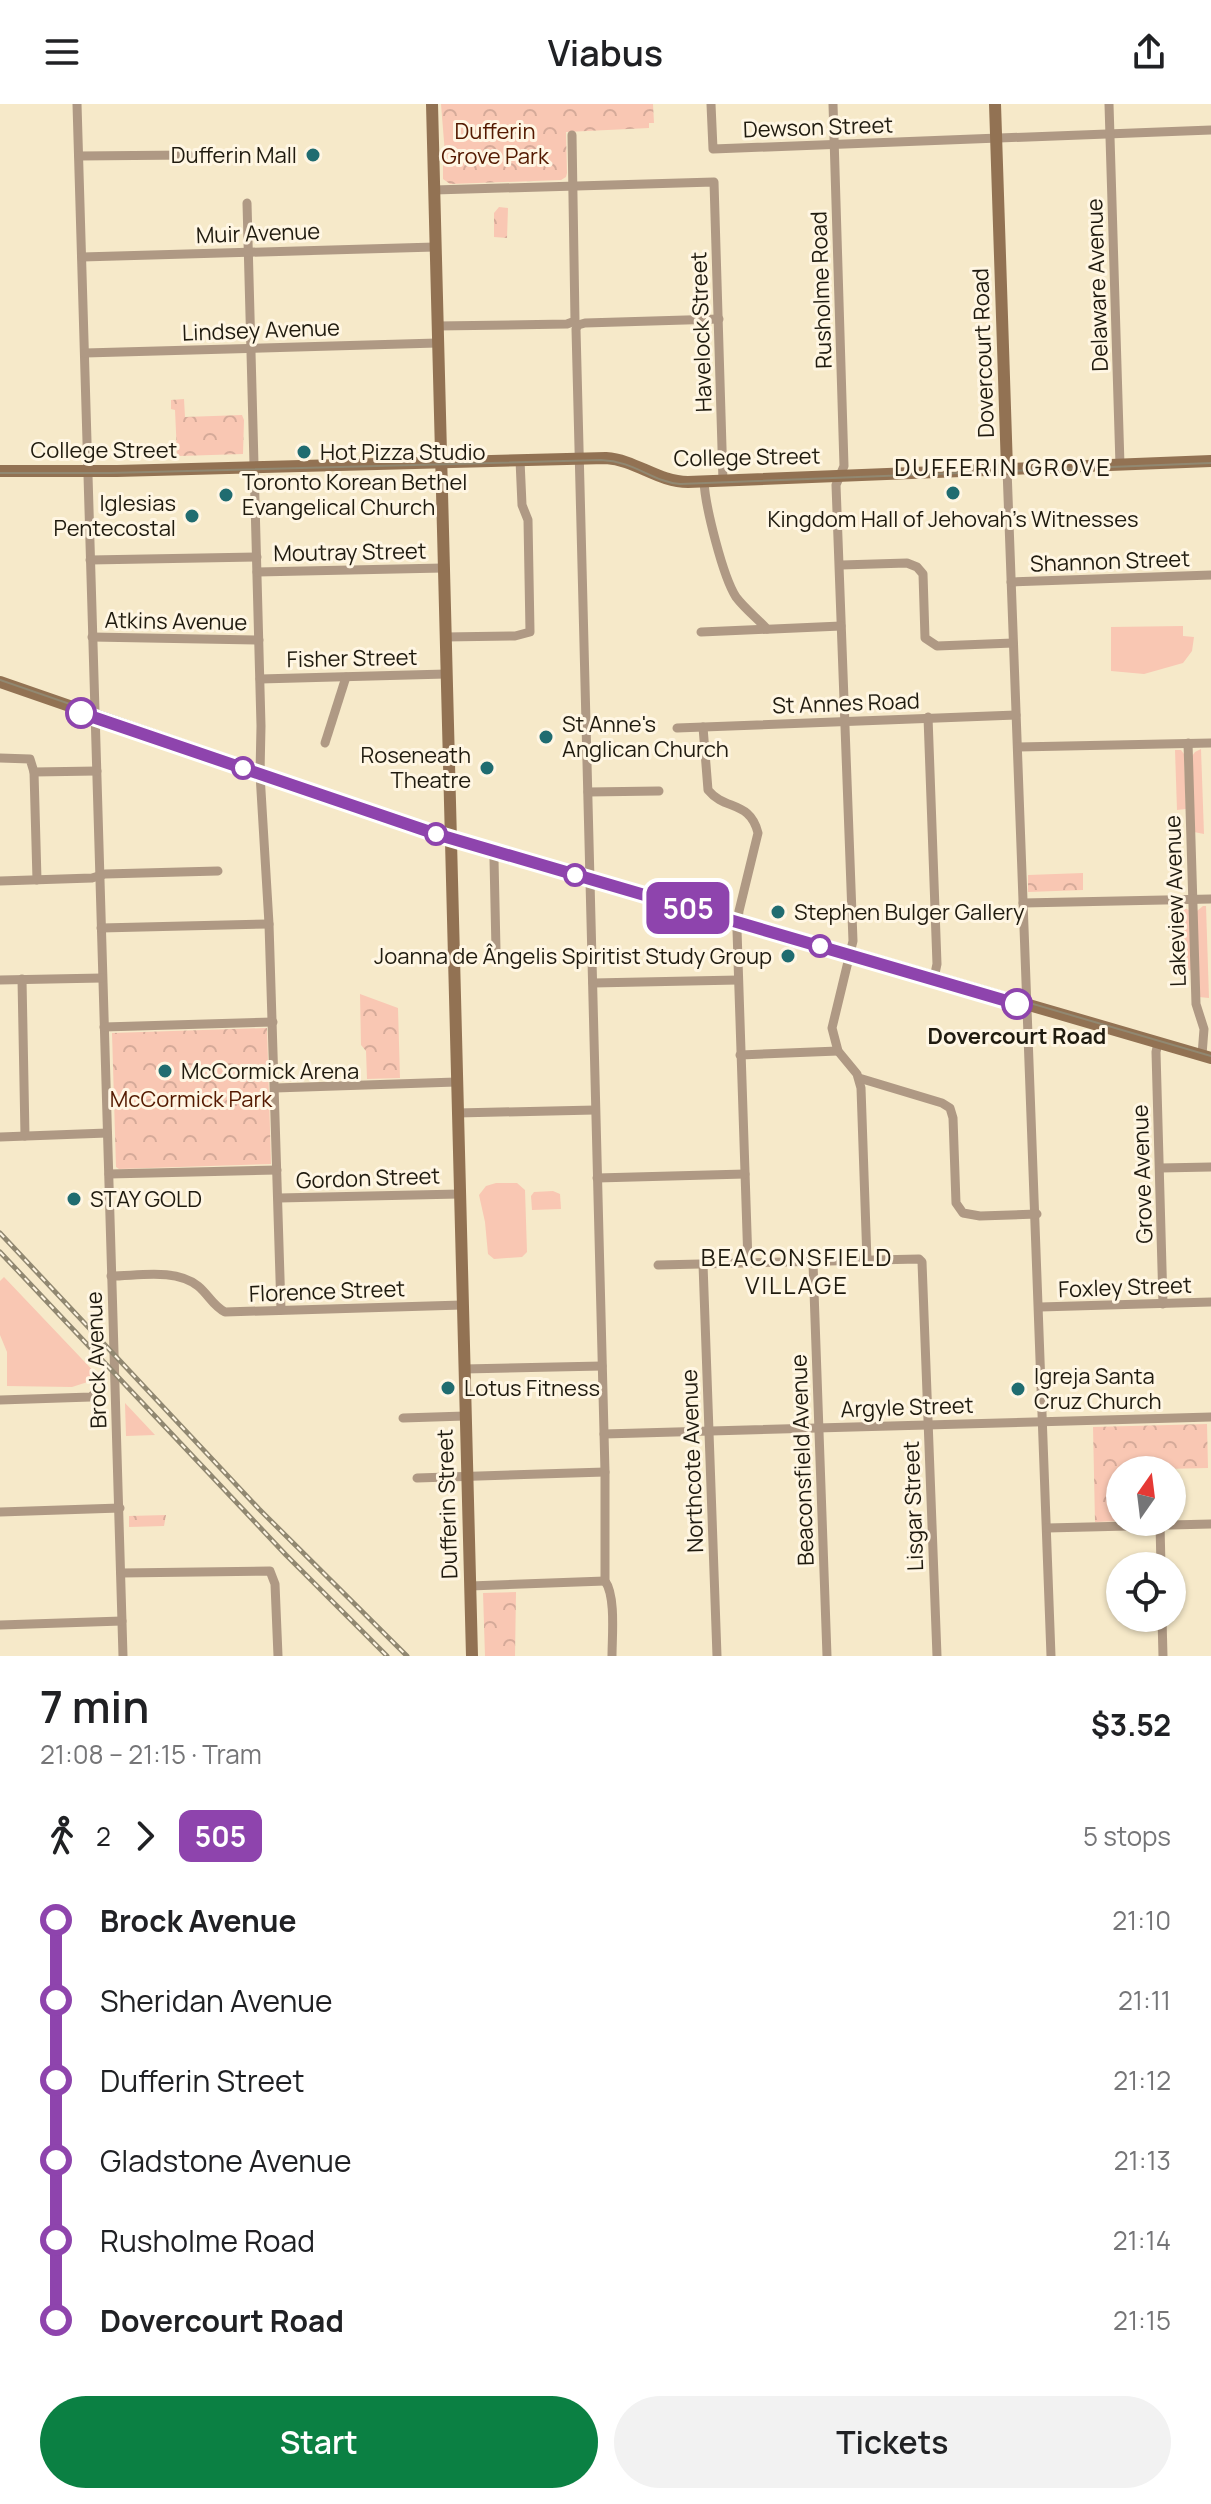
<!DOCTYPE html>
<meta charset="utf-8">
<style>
body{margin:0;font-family:Manrope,sans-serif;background:#f2f2f2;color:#202124;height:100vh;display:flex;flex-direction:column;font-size:30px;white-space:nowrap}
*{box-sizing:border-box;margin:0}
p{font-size:26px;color:#757577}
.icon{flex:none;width:44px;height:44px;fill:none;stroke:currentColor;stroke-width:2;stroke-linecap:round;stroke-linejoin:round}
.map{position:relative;height:1552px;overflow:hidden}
.sheet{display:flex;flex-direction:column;background:#fff;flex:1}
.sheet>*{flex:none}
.badge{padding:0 16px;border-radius:12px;font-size:28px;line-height:52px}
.needle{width:52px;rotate:14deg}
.fabs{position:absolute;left:1106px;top:1352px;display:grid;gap:16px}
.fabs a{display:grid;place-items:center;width:80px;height:80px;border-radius:50%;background:#fff;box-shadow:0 2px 6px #0004;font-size:40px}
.map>.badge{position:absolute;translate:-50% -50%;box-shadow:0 0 0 4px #fff}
.legs{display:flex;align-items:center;gap:12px;height:88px;padding:0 40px;font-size:26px}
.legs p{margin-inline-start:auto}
.head{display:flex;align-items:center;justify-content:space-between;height:136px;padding:0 40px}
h1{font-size:44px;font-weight:600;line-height:60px}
.button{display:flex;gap:16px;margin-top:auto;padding:16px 40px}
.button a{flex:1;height:92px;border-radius:48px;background:#0b8043;color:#fff;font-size:32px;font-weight:600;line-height:92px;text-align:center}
.button a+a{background:#f2f2f2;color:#202124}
ul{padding:0 40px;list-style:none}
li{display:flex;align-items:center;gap:28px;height:80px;font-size:30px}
li i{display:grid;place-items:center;width:12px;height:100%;margin:0 10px;background:currentColor}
li i::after{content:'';width:20px;height:20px;margin:-10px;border:6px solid;border-radius:50%;background:#fff}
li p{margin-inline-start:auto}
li:first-child i{background:linear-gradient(#0000 50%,currentColor 0)}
li:last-child i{background:linear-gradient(currentColor 50%,#0000 0)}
header{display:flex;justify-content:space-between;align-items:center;height:104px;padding:0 40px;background:#fff;font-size:36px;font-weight:600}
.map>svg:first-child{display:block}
</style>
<header><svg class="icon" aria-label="menu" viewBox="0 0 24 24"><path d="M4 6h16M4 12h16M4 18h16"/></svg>Viabus<svg class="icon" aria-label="share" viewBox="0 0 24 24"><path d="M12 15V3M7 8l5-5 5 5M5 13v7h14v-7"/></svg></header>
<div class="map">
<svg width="1211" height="1552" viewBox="0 0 1211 1552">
<defs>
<pattern id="park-crowns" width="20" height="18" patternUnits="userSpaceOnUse" patternTransform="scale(2)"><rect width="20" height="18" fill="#f9c7b3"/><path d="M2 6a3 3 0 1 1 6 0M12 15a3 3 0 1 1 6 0" fill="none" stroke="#d5aa99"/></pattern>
</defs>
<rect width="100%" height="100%" fill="#f6e9c9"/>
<g fill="#f9c7b3">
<polygon points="1183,522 1183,532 1194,533 1192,547 1183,559 1144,570 1111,567 1111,523"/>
<polygon points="1201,645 1204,730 1194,728 1192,652 1195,648"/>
<polygon points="1175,646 1181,646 1184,650 1186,705 1177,706"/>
<polygon points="1180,802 1189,806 1191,866 1182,867"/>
<polygon points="1203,802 1206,802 1209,894 1199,893 1197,807"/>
<polygon points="496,1079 517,1079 525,1086 527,1148 522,1153 494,1155 488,1150 485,1118 479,1091 486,1082"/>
<polygon points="553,1087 560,1090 561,1105 532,1106 531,1092 534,1088"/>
<polygon points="4,1173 100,1274 72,1283 7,1282 7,1248 0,1231 0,1177"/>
<polygon points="125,1299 155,1331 126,1332"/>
</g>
<g fill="url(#park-crowns)">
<polygon points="441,0 653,0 654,19 649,19 649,24 566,28 567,69 566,73 561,76 450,80 443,75 443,51 445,50"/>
<polygon points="499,103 508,104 507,134 494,133 494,109"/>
<polygon points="184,295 185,313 242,311 244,316 243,350 180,352 177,350 175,306 171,305 171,296"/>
<polygon points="1083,769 1083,786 1028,788 1028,771"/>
<polygon points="360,890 398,904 400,974 367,975 366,947 361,941"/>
<polygon points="267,924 271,1060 119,1065 116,1063 112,929"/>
<polygon points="1207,1320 1208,1364 1120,1366 1120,1417 1095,1418 1093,1323"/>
<polygon points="166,1411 164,1422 129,1423 129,1412"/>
<polygon points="516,1488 515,1552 485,1552 483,1489"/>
</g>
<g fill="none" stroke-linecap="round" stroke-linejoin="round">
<g stroke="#af9984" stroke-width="9">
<polyline points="77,0 123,1552"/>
<polyline points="711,0 713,45 1211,26"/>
<polyline points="833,0 844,362 836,381 853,837 832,924 838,947 857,970 861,984 867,1157"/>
<polyline points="1109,0 1120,361"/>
<polyline points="79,52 189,51"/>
<polyline points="434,86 714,78 723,377"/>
<polyline points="247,99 261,622 260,670 269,820 281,1206"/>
<polyline points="82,153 435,143"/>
<polyline points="437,222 567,220 575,217 572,31"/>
<polyline points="85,249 437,239"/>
<polyline points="1007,365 1051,1552"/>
<path d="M704,377C705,402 723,473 736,493C745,505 757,514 767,525"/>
<polyline points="90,456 257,453"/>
<polyline points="841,461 907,459 917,463 923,470 925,534 937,542 1013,539"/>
<polyline points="257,468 443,464"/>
<polyline points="1011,478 1211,471"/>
<polyline points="701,528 841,522"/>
<polyline points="92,533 259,536"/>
<polyline points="445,533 515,532 530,528 528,416 522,401 520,356"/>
<polyline points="260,575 446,570"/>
<polyline points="928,613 937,860 934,874"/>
<path d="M703,623L708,686C725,707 750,696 758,729L739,807L737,826L748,1159"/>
<polyline points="677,624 1016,611"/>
<polyline points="325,639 346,573"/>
<polyline points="1188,639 1196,900 1204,925 1202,951"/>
<polyline points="1018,643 1211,639"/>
<polyline points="0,654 30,655 34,668 97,667"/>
<polyline points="34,668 37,776"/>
<polyline points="588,688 659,687"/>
<polyline points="0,777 92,774 105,770 218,767"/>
<polyline points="1023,799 1211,795"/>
<polyline points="101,824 269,820"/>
<polyline points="496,846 494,755 497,746"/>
<polyline points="22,875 25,1032"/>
<polyline points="0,876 102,874"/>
<polyline points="593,879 738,876"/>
<polyline points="104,923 273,918"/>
<polyline points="1158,939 1156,948 1163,1200"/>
<polyline points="740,951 838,947"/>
<polyline points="859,974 942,999 950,1004 953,1014 956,1099 963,1109 980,1112 1037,1110"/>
<polyline points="275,984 456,978"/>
<polyline points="457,1009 595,1006"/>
<polyline points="0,1033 107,1029"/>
<polyline points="1160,1064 1211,1063"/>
<polyline points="109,1070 277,1066"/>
<polyline points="597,1074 745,1070"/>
<polyline points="279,1094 459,1090"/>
<polyline points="813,1159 827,1552"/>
<polyline points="703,1160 717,1552"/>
<polyline points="658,1161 919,1155 922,1158 937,1552"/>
<path d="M111,1172C138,1172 175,1164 198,1182C208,1190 213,1202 225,1208L462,1201"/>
<polyline points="1040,1203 1211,1198"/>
<polyline points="464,1265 602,1262"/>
<polyline points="0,1296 91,1293 94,1290"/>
<polyline points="403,1314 465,1312"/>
<polyline points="604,1330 1211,1313"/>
<polyline points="417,1374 605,1368"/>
<polyline points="0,1408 120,1404"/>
<polyline points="1160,1421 1161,1462"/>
<polyline points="1047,1424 1211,1420"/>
<polyline points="121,1469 270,1467 275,1480 278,1552"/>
<polyline points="470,1482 605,1477"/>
<polyline points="1162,1514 1163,1552"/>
<polyline points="0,1521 122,1517"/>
<path d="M612,1552C612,1533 616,1492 605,1477V1368L576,225L578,221L585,219L719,215"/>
</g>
<g stroke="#927253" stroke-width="12">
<polyline points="432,0 472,1552"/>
<polyline points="995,0 1007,365"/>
<path d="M0,367H117L606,354C636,356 658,378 688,378L1211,357"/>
<polyline points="0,578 422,724 1211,954"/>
</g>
<g stroke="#918871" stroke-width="2">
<path d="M0,369H110L601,356C635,357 652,378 680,380L1211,359"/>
<polyline points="0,576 427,723 1211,952"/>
</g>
<g stroke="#918871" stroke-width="5">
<g id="rail">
<polyline points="0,1129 259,1405 407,1552"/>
<polyline points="0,1148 286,1451 387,1552"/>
</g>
</g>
<use href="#rail" stroke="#fff6e3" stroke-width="2" stroke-dasharray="6" stroke-linecap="butt"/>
</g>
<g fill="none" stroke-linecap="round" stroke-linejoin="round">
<g stroke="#fff" stroke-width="18">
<polyline id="line-1" points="81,609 436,730 1017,900"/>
</g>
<use href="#line-1" stroke="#8e44ad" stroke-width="12"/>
</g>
<g fill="#206c70" stroke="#fff6e3" stroke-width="3">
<circle cx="313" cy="51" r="8"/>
<circle cx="304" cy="348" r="8"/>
<circle cx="953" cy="389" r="8"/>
<circle cx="226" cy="391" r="8"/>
<circle cx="192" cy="412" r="8"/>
<circle cx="546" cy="633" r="8"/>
<circle cx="487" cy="664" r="8"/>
<circle cx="778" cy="808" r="8"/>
<circle cx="788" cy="852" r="8"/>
<circle cx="165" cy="967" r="8"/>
<circle cx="74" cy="1095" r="8"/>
<circle cx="448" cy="1284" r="8"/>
<circle cx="1018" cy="1285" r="8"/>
</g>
<g fill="#fff" stroke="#8e44ad" stroke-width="4">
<circle cx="81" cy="609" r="14"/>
<circle cx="243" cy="664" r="10"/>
<circle cx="436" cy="730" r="10"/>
<circle cx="575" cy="771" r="10"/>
<circle cx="820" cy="842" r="10"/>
<circle cx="1017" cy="900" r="14"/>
</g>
<g text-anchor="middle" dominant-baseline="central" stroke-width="6" stroke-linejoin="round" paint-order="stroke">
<g font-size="22" fill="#201b0f" stroke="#fff6e3">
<text transform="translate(818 23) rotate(-2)">Dewson Street</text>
<text transform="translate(258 129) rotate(-2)">Muir Avenue</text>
<text transform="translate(1097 181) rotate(-92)">Delaware Avenue</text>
<text transform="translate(821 186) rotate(-92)">Rusholme Road</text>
<text transform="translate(261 226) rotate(-2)">Lindsey Avenue</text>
<text transform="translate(701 228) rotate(-92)">Havelock Street</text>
<text transform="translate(983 249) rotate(-92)">Dovercourt Road</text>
<text x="104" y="346">College Street</text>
<text transform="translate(747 353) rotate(-1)">College Street</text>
<text transform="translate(350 448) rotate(-1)">Moutray Street</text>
<text transform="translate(1110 457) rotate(-2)">Shannon Street</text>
<text transform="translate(176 517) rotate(1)">Atkins Avenue</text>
<text transform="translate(352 554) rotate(-1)">Fisher Street</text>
<text transform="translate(846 599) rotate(-2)">St Annes Road</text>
<text transform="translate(1175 797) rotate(-92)">Lakeview Avenue</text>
<text transform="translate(1142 1070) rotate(-92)">Grove Avenue</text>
<text transform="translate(368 1074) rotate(-2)">Gordon Street</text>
<text transform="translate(1125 1183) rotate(-2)">Foxley Street</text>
<text transform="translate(327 1187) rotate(-2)">Florence Street</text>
<text transform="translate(96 1256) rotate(-92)">Brock Avenue</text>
<text transform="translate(907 1303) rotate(-2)">Argyle Street</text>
<text transform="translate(802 1356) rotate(-92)">Beaconsfield Avenue</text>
<text transform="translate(692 1357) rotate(-92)">Northcote Avenue</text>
<text transform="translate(447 1400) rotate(-92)">Dufferin Street</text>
<text transform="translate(913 1402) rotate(-92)">Lisgar Street</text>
</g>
<g font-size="22" fill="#541900" stroke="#fff6e3">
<text x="495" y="27">Dufferin<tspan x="495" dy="25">Grove Park</tspan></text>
<text x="191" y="995">McCormick Park</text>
</g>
<g font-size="22" fill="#201b0f" stroke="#fff6e3" text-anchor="start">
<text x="297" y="51" text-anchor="end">Dufferin Mall</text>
<text x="320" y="348">Hot Pizza Studio</text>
<text x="242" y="378">Toronto Korean Bethel<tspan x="242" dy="25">Evangelical Church</tspan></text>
<text x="176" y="399" text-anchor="end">Iglesias<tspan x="176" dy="25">Pentecostal</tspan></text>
<text x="953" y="415" text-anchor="middle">Kingdom Hall of Jehovah's Witnesses</text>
<text x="562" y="620">St Anne's<tspan x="562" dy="25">Anglican Church</tspan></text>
<text x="471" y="651" text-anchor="end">Roseneath<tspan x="471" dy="25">Theatre</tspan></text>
<text x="794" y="808">Stephen Bulger Gallery</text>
<text x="772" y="852" text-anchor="end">Joanna de Ângelis Spiritist Study Group</text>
<text x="181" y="967">McCormick Arena</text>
<text x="90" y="1095">STAY GOLD</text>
<text x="1034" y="1272">Igreja Santa<tspan x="1034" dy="25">Cruz Church</tspan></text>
<text x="464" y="1284">Lotus Fitness</text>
</g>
<g font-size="22" font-weight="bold" fill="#201b0f" stroke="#fff6e3">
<text x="1017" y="932">Dovercourt Road</text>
</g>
<g font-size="24" letter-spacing="2" fill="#201b0f" stroke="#fff6e3">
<text x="1003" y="362">DUFFERIN GROVE</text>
<text x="797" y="1152">BEACONSFIELD<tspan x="797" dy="28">VILLAGE</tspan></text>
</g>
</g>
</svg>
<div class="fabs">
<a><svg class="needle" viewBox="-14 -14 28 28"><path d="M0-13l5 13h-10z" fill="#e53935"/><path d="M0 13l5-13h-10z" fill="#757577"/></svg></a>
<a><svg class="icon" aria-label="locate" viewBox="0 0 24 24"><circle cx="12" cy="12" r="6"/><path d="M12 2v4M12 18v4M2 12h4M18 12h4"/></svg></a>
</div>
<b class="badge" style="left:688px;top:804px;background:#8e44ad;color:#fff">505</b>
</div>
<section class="sheet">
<div class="head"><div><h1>7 min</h1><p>21:08 – 21:15 · Tram</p></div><b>$3.52</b></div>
<div class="legs"><svg class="icon" aria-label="walk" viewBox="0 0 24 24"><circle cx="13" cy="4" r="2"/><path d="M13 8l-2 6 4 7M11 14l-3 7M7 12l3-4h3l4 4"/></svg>2<svg class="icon" aria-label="forward" viewBox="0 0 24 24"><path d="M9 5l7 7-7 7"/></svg><b class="badge" style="background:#8e44ad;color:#fff">505</b><p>5 stops</p></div>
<ul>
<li><i style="color:#8e44ad"></i><b>Brock Avenue</b><p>21:10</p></li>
<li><i style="color:#8e44ad"></i><span>Sheridan Avenue</span><p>21:11</p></li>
<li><i style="color:#8e44ad"></i><span>Dufferin Street</span><p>21:12</p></li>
<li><i style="color:#8e44ad"></i><span>Gladstone Avenue</span><p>21:13</p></li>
<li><i style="color:#8e44ad"></i><span>Rusholme Road</span><p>21:14</p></li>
<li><i style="color:#8e44ad"></i><b>Dovercourt Road</b><p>21:15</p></li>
</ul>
<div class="button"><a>Start</a><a>Tickets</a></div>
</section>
